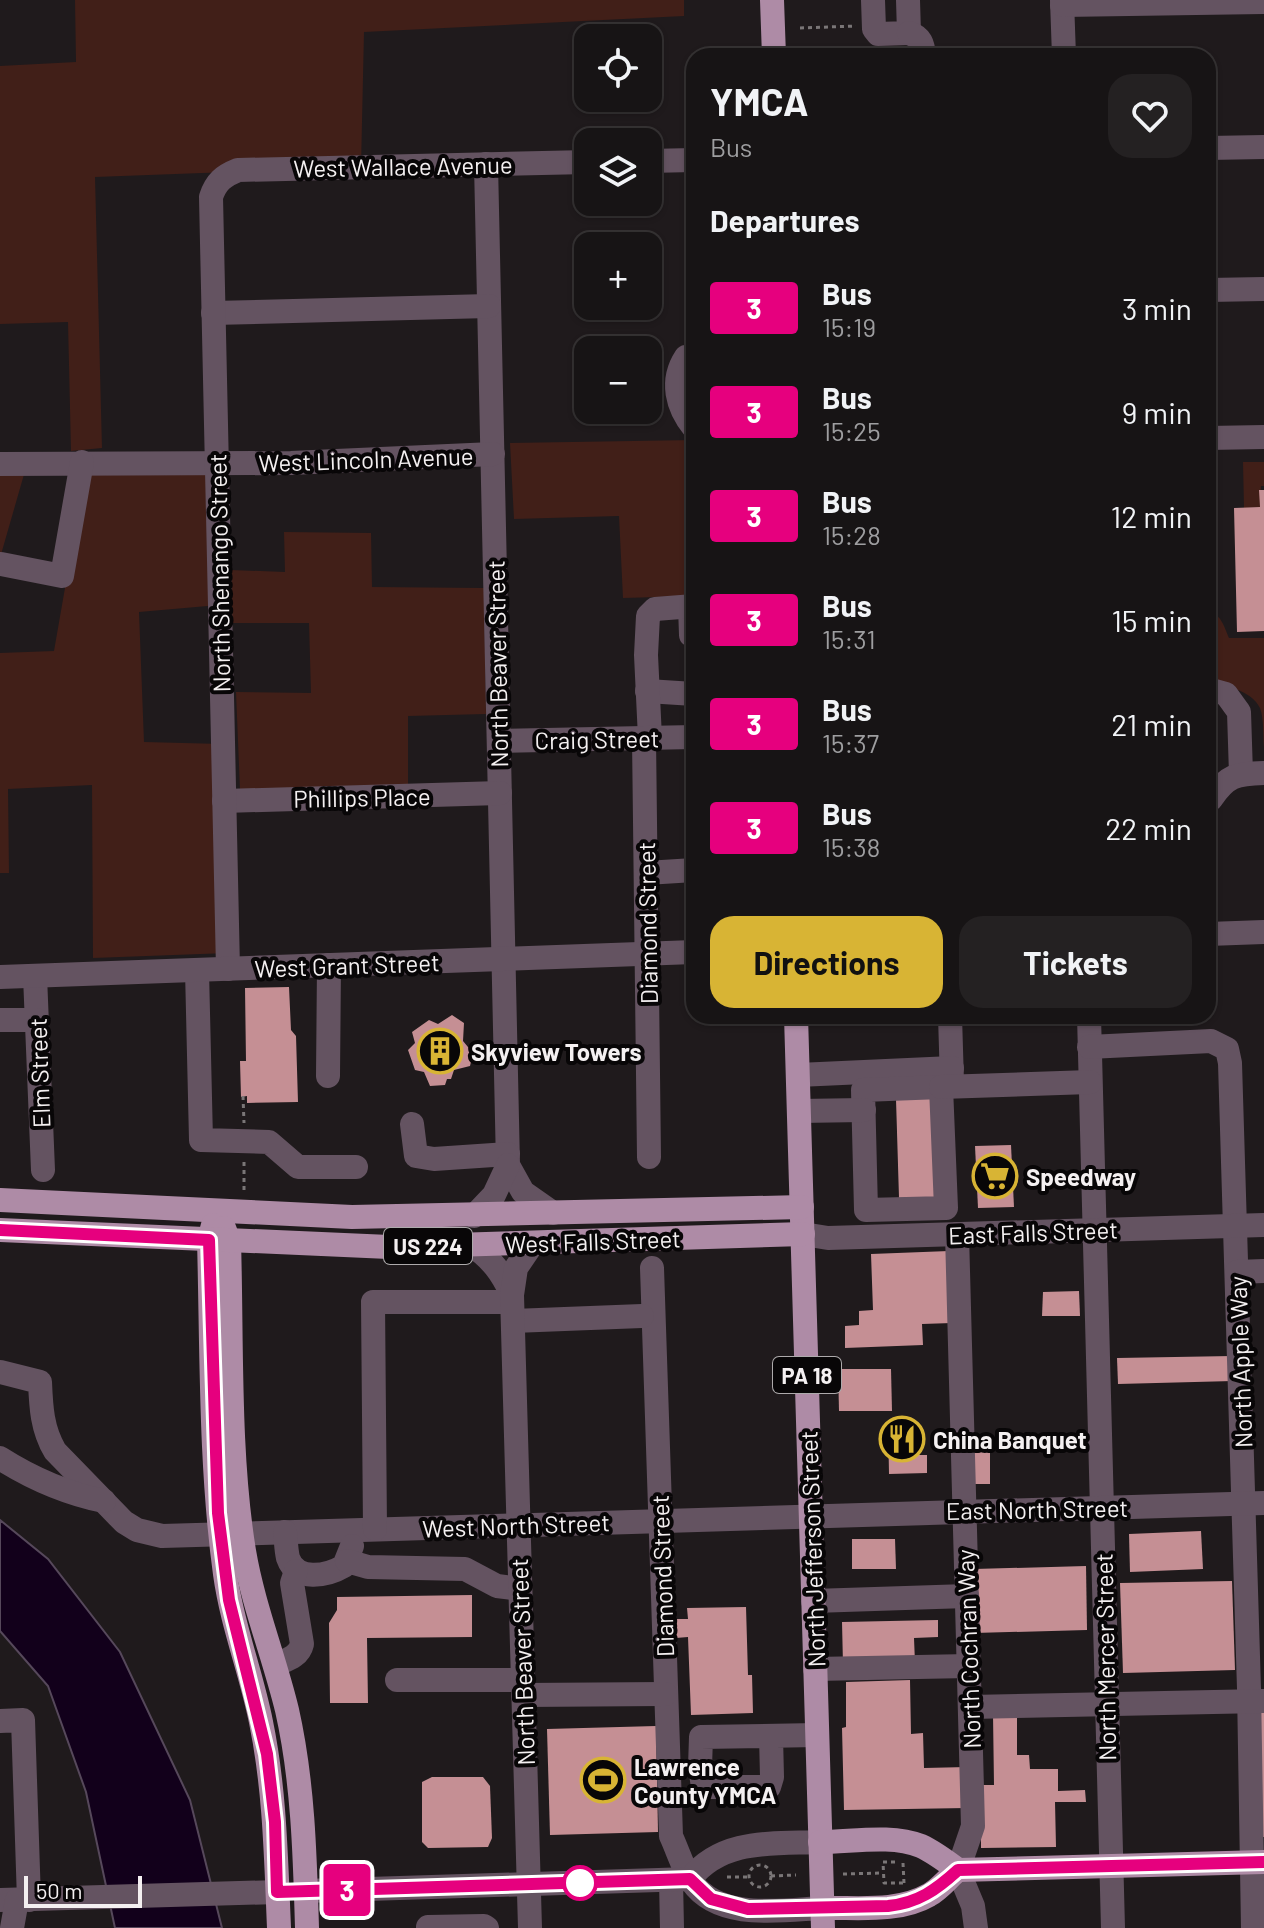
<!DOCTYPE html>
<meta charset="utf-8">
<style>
body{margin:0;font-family:Barlow,sans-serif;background:#242122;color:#f1f3f6;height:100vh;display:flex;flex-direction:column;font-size:30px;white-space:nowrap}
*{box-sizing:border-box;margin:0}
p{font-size:26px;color:#9e9ea0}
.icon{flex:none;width:44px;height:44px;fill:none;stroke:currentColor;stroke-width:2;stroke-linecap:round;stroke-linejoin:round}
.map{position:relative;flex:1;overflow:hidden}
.details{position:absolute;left:686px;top:48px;width:530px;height:976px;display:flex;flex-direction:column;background:#171415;border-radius:24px;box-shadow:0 2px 6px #0004,0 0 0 2px #363334}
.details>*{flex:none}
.badge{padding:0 16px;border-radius:6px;font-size:28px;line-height:52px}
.fabs{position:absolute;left:574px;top:24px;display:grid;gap:16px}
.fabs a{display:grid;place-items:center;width:88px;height:88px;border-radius:16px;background:#171415;box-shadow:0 2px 6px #0004,0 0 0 2px #363334;font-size:40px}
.scale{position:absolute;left:24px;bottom:20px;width:118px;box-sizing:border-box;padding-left:8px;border:4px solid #f4f0f1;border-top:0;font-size:22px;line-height:28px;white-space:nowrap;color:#f4f0f1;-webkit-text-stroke:6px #080607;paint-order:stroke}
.map>.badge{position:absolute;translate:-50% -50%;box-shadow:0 0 0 4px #fff}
h2{padding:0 24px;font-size:30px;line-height:72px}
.round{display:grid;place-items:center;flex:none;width:84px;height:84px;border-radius:24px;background:#242122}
.summary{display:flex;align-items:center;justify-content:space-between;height:136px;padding:0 24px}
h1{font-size:38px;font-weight:700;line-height:60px}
.primary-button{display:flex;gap:16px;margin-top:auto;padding:16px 24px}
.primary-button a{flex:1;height:92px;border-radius:24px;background:#d8b434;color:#111;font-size:32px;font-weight:700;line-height:92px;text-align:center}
.primary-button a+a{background:#242122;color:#f1f3f6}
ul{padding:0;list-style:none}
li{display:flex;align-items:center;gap:24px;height:104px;padding:0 24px}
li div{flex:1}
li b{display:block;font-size:30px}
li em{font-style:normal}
li .badge{min-width:88px;font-weight:700;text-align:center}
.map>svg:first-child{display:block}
</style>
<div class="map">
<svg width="1264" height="1928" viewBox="0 0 1264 1928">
<rect width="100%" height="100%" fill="#1f1a1c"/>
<g fill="#411f18">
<polygon points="75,0 684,0 684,16 364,32 361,167 95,177 102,448 71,451 68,322 0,324 0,66 76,62"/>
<polygon points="694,440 694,596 623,598 619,516 514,519 510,443"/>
<polygon points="87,462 217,462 219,605 139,612 144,742 222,744 228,953 93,958 92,785 8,789 9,873 0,873 0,653 54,651"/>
<polygon points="1243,462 1264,462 1264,486 1261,486 1260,507 1244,508"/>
<polygon points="0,464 27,464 0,558"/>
<polygon points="284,532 371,533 372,587 484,588 486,714 408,716 408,786 240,790 236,692 311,693 309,623 231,623 231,570 285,572"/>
<path d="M1208,611C1221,614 1224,626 1229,638H1264V748C1263,737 1264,718 1260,708C1252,691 1225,684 1208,684Z"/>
</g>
<polygon fill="#12001b" stroke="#56485b" stroke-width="2" points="0,1520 48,1559 120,1652 190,1800 222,1928 115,1928 86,1792 48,1686 0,1631"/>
<g fill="#c58f94">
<polygon points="1259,490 1264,490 1264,631 1237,632 1234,508 1260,507"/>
<polygon points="289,987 291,1030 296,1036 298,1102 247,1103 247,1096 241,1097 240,1061 246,1061 245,988"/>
<polygon points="452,1015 464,1023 463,1041 473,1053 470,1066 454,1070 451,1079 447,1079 445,1085 430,1086 424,1072 415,1070 408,1050 415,1043 412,1032 429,1020 438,1024"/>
<polygon points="896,1099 935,1099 938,1197 899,1198"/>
<polygon points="1011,1145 1014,1207 978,1208 975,1146"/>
<polygon points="949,1251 952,1323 922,1324 923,1345 845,1348 845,1326 859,1325 859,1311 873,1310 871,1254"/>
<polygon points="1079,1291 1080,1316 1042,1316 1043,1292"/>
<polygon points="1232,1356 1233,1381 1118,1384 1117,1358"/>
<polygon points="838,1369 891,1369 892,1411 839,1411"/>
<polygon points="888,1423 916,1423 916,1455 927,1455 927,1473 889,1474"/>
<rect x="970" y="1441" width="20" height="43"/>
<polygon points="1201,1531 1203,1569 1130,1572 1129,1534"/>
<polygon points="852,1539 895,1539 896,1569 852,1569"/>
<polygon points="1086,1566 1087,1630 974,1633 974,1569"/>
<polygon points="1232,1581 1235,1670 1123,1673 1120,1583"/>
<polygon points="472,1595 472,1637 367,1638 368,1703 330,1703 329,1623 337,1610 337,1597"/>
<polygon points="746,1607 748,1675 752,1675 753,1713 691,1715 688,1637 676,1638 675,1619 688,1619 687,1608"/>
<polygon points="938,1620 938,1637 914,1638 915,1663 843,1665 842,1622"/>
<polygon points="910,1680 911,1734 923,1733 924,1768 967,1767 967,1808 844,1810 842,1728 846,1727 846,1682"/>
<polygon points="1254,1708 1264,1708 1264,1837 1258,1837"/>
<polygon points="1017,1713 1017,1755 1029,1755 1030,1769 1058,1769 1058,1791 1085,1790 1086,1802 1055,1802 1056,1847 981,1848 981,1785 994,1785 993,1714"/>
<polygon points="656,1726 658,1832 550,1835 547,1729"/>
<polygon points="432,1777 483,1777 490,1786 492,1838 488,1847 428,1848 422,1842 422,1782"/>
</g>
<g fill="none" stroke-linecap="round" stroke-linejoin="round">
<g stroke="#7a7677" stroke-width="3" stroke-dasharray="4 4" stroke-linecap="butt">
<polyline points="800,28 856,26"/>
<polyline points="243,1096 244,1123"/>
<polyline points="244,1162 244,1191"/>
<polyline points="895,1862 883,1862 884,1883 903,1883"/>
<polyline points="903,1863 904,1883"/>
<circle cx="760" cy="1876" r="11"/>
<polyline points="843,1874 883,1873"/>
<polyline points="771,1876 796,1875"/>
<polyline points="727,1877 747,1877"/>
</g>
<g stroke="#645361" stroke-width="24">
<polyline points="873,0 874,29 878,34 909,33 908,0"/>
<polyline points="1062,0 1064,56"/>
<polyline points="1062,5 1264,2"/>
<path d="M909,33C921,37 923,44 924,56"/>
<polyline points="1208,148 1264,147"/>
<polyline points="648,161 694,160"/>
<polyline points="486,164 508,1165 523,1192 553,1213"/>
<polyline points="1208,290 1264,289"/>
<polyline points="213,313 489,306"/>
<path d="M694,356L686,357C670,381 677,407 694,428"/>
<polyline points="1208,438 1264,437"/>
<polyline points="0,464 291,463 493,454"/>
<polyline points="1,564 62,576 82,462"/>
<polyline points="690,606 691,635 694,637"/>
<polyline points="1208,689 1226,694 1239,712 1241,774"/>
<polyline points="647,691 694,694"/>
<polyline points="644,738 649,1157"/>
<polyline points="650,738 646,655 648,616 655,609 694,606"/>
<polyline points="499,741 694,737"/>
<path d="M1208,799H1211C1227,775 1236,774 1264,773"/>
<polyline points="224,801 500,793"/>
<polyline points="646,873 694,870"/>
<polyline points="1208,934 1264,932"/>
<path d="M228,969L211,197C216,182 223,176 238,170L588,162"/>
<polyline points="197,970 201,1140 269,1142 298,1167 356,1167"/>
<polyline points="35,976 43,1170"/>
<polyline points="0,977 694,952"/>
<polyline points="950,1016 952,1082"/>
<polyline points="1089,1016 1113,1928"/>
<polyline points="0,1020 37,1020"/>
<polyline points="1089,1047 1211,1041 1227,1049 1230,1063 1249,1689 1253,1928"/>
<polyline points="798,1075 952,1068"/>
<polyline points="328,1076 329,965"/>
<polygon points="941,1087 946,1208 866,1210 863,1090"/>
<polyline points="941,1087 1090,1082"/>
<polyline points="799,1111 864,1110"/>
<polyline points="412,1124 416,1156 434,1159 508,1154"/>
<polyline points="474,1216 494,1195 508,1165"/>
<polyline points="803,1234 828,1238 1264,1225"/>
<polyline points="957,1234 973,1826 958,1870 973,1906 976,1928"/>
<path d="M471,1245C491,1258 502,1273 512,1295"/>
<path d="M652,1268L671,1836C678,1851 683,1869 692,1882C719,1921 782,1910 822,1908"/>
<polyline points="1237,1272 1264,1271"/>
<polyline points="513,1321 642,1316"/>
<path d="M0,1372L40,1382C41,1407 42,1429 55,1451L124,1522L137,1530L162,1536L1264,1503"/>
<path d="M0,1458C33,1479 65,1493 104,1501"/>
<polyline points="375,1529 373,1302 512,1302"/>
<path d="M285,1532C286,1540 286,1550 288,1558C296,1582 327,1576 344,1566L352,1546"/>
<polyline points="347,1561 368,1567 465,1569 497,1586 520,1589"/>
<polyline points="813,1601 967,1596"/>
<path d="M275,1665C286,1660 299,1657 302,1644L292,1583L296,1571"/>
<polyline points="815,1669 969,1666"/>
<polyline points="397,1680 523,1680"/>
<polyline points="523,1695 665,1694"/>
<polyline points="970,1707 1263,1701"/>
<polyline points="0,1721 23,1720 29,1900"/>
<polyline points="771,1736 772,1777 769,1787 703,1787 700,1767 701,1737 817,1735"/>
<polyline points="671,1880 672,1928"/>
<path d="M305,1891L690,1879C722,1838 773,1844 820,1842"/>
<polyline points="0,1900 277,1892"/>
<polyline points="428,1927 484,1926 487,1928"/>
<polyline points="12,1928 17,1900"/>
<polyline points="530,1928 512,1295 516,1268 533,1243"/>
</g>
<g stroke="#ae8ba6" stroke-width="24">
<polyline points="772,0 774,56"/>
<polyline points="796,1016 823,1928"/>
<polyline points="0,1200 352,1217 802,1207"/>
<path d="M213,1225L209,1240C212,1351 210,1464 225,1574C232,1625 251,1672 261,1722C275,1790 276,1859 279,1928"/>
<path d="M224,1228L229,1241C232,1341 228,1453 244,1551C253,1605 274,1656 287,1710C303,1781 305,1855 307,1928"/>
<polyline points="0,1230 389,1247 803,1234"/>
<path d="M820,1842C852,1842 891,1834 921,1846C934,1852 946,1861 958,1870L1264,1862"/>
<path d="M822,1908C856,1907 898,1913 929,1895C940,1889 948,1878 958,1870"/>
</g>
</g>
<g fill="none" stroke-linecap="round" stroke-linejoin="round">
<g stroke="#fff" stroke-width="18">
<path id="line" d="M0,1230L209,1240L218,1513L229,1600L267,1754L275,1822L277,1892L690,1879L711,1899L748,1909L888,1906C918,1903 936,1890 958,1870L1264,1862"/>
</g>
<use href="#line" stroke="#e6007e" stroke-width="12"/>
</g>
<defs>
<g id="building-ring" transform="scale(2.3)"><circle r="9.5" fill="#080607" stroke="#d8b434" stroke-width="1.5"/><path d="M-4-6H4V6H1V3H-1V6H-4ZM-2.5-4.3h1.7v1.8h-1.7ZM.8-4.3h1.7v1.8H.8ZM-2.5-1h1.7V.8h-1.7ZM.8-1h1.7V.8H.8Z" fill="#d8b434"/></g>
<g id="supermarket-ring" transform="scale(2.3)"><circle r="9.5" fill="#080607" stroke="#d8b434" stroke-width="1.5"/><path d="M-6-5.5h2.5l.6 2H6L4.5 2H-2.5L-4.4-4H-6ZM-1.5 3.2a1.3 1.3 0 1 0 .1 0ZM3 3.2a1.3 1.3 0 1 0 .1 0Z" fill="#d8b434"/></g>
<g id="restaurant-ring" transform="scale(2.3)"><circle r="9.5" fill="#080607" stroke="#d8b434" stroke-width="1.5"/><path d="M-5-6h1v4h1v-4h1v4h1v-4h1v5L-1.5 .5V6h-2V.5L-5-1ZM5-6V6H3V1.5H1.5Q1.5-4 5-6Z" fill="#d8b434"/></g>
<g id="stadium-ring" transform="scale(2.3)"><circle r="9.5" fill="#080607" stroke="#d8b434" stroke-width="1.5"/><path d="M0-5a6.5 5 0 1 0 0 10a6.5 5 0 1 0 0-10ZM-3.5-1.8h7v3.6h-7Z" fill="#d8b434"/></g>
</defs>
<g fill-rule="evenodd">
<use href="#building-ring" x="440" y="1051"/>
<use href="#supermarket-ring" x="995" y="1176"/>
<use href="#restaurant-ring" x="902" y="1439"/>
<use href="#stadium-ring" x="603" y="1780"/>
</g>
<circle fill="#fff" stroke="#e6007e" stroke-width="4" cx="580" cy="1883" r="16"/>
<g text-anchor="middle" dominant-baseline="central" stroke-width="8" stroke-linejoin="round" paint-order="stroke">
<g fill="#080607" stroke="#adaaab" stroke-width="2">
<rect x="384" y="1228" width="88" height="36" rx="6"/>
<rect x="773" y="1357" width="68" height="36" rx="6"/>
</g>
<g font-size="22" font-weight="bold" fill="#f4f0f1">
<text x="428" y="1246">US 224</text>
<text x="807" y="1375">PA 18</text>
</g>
<g font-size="24" fill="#f4f0f1" stroke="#080607">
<text transform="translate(403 166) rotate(-1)">West Wallace Avenue</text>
<text transform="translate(366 459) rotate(-2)">West Lincoln Avenue</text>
<text transform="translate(219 573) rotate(-91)">North Shenango Street</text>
<text transform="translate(497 664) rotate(-91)">North Beaver Street</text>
<text transform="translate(597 739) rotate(-1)">Craig Street</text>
<text transform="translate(362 797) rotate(-1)">Phillips Place</text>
<text transform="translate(647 923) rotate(-91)">Diamond Street</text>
<text transform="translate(347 965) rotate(-2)">West Grant Street</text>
<text transform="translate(39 1073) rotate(-92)">Elm Street</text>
<text transform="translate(1033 1232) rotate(-2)">East Falls Street</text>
<text transform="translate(593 1241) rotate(-2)">West Falls Street</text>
<text transform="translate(1240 1362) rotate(-92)">North Apple Way</text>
<text transform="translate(1037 1509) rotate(-1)">East North Street</text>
<text transform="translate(516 1525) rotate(-2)">West North Street</text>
<text transform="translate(812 1549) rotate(-92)">North Jefferson Street</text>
<text transform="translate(662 1576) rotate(-92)">Diamond Street</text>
<text transform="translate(968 1649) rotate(-92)">North Cochran Way</text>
<text transform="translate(1105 1657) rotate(-91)">North Mercer Street</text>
<text transform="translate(522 1662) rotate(-92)">North Beaver Street</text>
</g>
<g font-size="24" font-weight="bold" fill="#f4f0f1" stroke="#080607" text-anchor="start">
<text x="471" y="1051">Skyview Towers</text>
<text x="1026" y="1176">Speedway</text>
<text x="933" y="1439">China Banquet</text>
<text x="634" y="1766">Lawrence<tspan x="634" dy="28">County YMCA</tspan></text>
</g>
</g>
</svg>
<div class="fabs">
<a><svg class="icon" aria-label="locate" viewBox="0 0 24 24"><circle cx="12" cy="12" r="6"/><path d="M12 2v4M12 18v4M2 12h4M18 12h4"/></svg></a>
<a><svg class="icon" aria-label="layers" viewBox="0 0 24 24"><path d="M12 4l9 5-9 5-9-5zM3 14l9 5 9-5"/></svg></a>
<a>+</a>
<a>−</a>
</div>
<div class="scale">50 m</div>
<b class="badge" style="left:347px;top:1890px;background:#e6007e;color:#fff">3</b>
<section class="details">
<div class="summary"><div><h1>YMCA</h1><p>Bus</p></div><a class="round"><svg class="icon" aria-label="heart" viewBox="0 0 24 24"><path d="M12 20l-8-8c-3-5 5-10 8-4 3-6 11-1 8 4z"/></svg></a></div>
<h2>Departures</h2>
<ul>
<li><span class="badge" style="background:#e6007e;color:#fff">3</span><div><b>Bus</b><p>15:19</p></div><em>3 min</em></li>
<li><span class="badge" style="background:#e6007e;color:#fff">3</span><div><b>Bus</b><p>15:25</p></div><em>9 min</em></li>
<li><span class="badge" style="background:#e6007e;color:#fff">3</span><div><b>Bus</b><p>15:28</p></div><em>12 min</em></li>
<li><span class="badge" style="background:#e6007e;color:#fff">3</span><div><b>Bus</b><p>15:31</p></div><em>15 min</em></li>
<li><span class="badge" style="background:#e6007e;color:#fff">3</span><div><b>Bus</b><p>15:37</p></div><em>21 min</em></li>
<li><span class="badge" style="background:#e6007e;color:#fff">3</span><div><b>Bus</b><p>15:38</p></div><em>22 min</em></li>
</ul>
<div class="primary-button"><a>Directions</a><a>Tickets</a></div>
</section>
</div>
